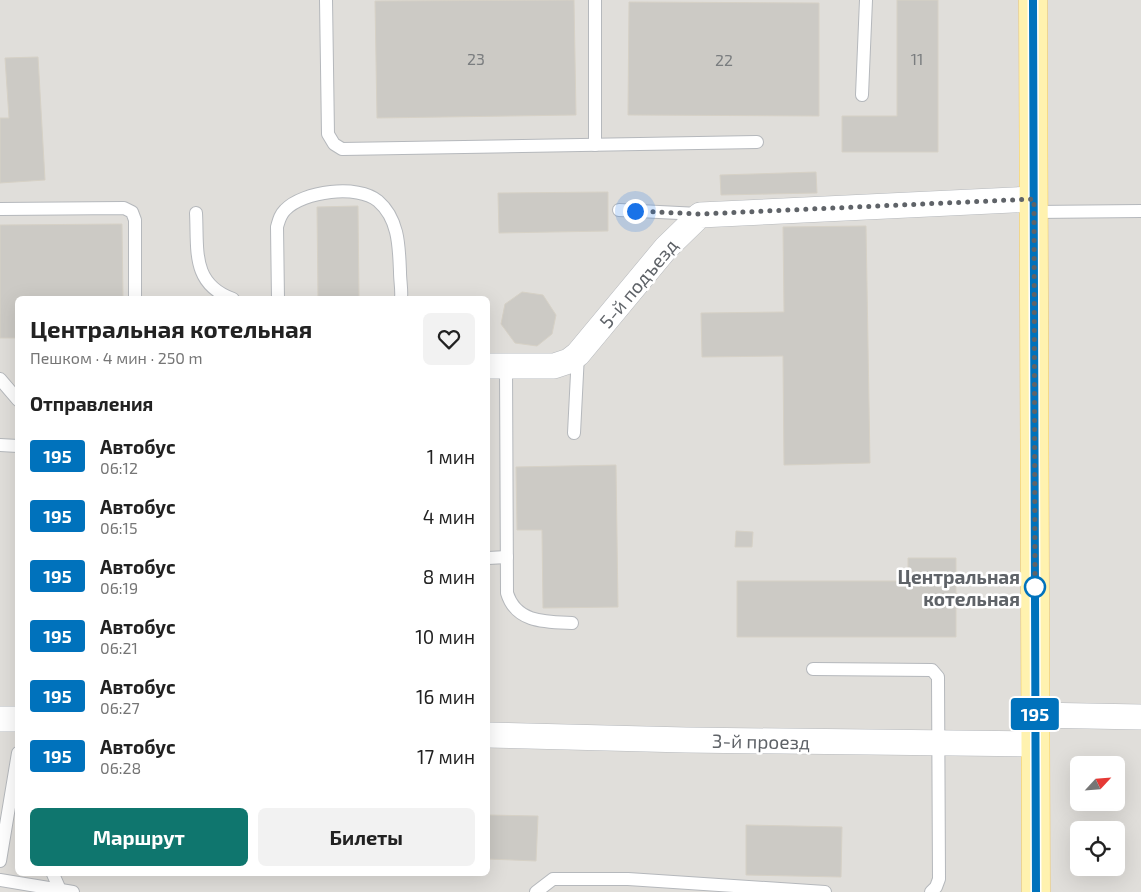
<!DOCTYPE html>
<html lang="ru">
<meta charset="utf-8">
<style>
body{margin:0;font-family:"Exo 2",sans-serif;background:#f2f2f2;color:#222;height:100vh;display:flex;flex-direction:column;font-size:19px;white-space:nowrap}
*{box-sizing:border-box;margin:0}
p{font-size:16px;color:#767676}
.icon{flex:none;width:28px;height:28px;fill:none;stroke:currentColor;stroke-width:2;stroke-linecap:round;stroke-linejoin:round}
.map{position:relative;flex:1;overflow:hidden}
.side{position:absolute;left:15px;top:296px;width:475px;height:580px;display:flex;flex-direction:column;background:#fff;border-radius:8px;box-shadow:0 5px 20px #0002}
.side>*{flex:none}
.badge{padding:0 10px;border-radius:4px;font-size:18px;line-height:32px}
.needle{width:32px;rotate:64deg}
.controls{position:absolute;left:1070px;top:756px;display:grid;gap:10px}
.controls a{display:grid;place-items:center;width:55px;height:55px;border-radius:8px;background:#fff;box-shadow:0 5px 20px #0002;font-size:25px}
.you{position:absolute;width:25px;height:25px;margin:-12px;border:4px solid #fff;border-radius:50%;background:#1a73e8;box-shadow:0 0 0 8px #1a73e833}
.map>.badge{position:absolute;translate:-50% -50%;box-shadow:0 0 0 2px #fff}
h2{padding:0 15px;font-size:19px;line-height:45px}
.round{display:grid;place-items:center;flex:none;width:52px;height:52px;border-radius:8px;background:#f2f2f2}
.headline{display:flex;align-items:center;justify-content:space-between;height:85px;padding:0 15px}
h1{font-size:24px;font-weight:700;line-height:38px}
.cta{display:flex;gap:10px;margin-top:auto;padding:10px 15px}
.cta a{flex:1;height:58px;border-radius:8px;background:#0f766e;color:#fff;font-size:20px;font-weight:700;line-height:58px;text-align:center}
.cta a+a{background:#f2f2f2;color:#222}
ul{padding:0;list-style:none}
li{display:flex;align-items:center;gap:15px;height:60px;padding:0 15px}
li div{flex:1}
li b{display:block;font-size:19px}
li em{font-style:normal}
li .badge{min-width:55px;font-weight:700;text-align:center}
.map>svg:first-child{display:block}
</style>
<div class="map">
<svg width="1141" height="892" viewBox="0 0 1141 892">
<rect width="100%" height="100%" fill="#f1efe8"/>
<path fill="#e0deda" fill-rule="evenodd" d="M0,0H1141V892H0ZM18,299H488V874H18ZM1079,765H1116V802H1079ZM1079,830H1116V868H1079Z"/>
<g fill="#cccac5" stroke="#d6d1c6">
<polygon points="574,0 576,115 377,118 375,1"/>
<polygon points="897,0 938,0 938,152 842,152 842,116 897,116"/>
<polygon points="629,2 819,3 819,116 628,115"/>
<polygon points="38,57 45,180 0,183 0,118 9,118 5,58"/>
<polygon points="816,172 817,193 721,195 720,175"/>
<polygon points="608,192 608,231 499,233 498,193"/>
<polygon points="358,206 359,299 318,299 317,207"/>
<polygon points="122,224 123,299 18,299 18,338 0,338 0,225"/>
<polygon points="866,226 870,463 784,465 783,356 702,357 701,313 784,312 783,227"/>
<polygon points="522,292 543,295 556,315 552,334 537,346 515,343 501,324 505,304"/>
<polygon points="616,465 618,607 543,608 542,530 517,530 516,467"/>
<polygon points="736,531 753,532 752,547 735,547"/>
<polygon points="908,558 956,558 956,637 737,637 737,581 908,581"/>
<polygon points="488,815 538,816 536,861 488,859"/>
<polygon points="746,825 842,827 841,877 746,875"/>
</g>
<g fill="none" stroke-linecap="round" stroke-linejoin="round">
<g stroke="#b5b8bc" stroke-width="14">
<g id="lane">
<polyline points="326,0 328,134 334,144 342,149 757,142"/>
<polyline points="862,95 866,0"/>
<polyline points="595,145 595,0"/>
<polyline points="0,209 124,208 132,212 135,220 135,299"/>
<polyline points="619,210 699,214"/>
<polyline points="1034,212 1141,211"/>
<path d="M196,213C198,250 191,284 233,299"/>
<path d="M278,299L277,227C279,220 280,215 285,210C303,191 358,184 378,201C399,219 399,247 400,272C400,281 402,290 401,299"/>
<path d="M506,366L507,593C516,623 546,622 572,623"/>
<polyline points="0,379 18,400"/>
<polyline points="574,433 578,354"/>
<polyline points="0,445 18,446"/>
<polyline points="488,558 507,557"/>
<polyline points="813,669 932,670 938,677 939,879 936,887 931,892"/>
<polyline points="0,861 18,753"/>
<polyline points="53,874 60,890"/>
<polyline points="0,880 73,892"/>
<polyline points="536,892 553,879 628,879 825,892"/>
</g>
</g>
<g stroke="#b5b8bc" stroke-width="26">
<g id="street">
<polyline points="488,366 554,366 569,361 578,354 666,248 700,215 1034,199"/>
<polyline points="1035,715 1141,717"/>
<polyline points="0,719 18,719"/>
<polyline points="488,735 686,740 1035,744"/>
</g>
</g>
<g stroke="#f2c960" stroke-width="29">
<polyline id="primary" points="1033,0 1036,892"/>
</g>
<use href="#lane" stroke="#fff" stroke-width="12"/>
<use href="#street" stroke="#fff" stroke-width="25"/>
<use href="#primary" stroke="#fff2af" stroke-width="28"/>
</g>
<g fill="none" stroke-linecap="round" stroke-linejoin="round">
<g stroke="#fff" stroke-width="11">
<polyline id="line" points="1033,0 1036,892"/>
</g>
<use href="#line" stroke="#0072bc" stroke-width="8"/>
<polyline stroke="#5f6368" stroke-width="5" stroke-dasharray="0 9" points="635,211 700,214 1034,199 1035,587"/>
</g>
<circle fill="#fff" stroke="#0072bc" stroke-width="2.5" cx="1035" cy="587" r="10"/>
<g text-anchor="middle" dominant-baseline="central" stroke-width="5" stroke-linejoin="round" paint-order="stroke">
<g font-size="16" fill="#7a7d7f">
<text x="476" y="58">23</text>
<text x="917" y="58">11</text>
<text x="724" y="59">22</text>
</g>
<g font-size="19" fill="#5f6368" stroke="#fff">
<text transform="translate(638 283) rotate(-50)">5-й подъезд</text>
<text transform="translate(761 741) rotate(1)">3-й проезд</text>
</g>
<g font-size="19" font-weight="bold" fill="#5f6368" stroke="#fff" text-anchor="end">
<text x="1020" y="576">Центральная<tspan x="1020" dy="22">котельная</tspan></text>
</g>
</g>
</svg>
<div class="controls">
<a><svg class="needle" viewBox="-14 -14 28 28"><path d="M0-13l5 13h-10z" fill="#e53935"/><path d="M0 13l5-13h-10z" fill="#767676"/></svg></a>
<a><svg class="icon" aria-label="locate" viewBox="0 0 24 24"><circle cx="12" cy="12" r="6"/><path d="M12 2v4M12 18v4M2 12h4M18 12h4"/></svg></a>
</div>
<div class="you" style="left:635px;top:211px"></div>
<b class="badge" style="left:1035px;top:714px;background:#0072bc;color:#fff">195</b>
<section class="side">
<div class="headline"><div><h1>Центральная котельная</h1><p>Пешком · 4 мин · 250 m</p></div><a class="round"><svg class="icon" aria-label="heart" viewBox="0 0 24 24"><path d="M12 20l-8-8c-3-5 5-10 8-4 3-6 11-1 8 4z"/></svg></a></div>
<h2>Отправления</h2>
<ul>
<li><span class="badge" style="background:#0072bc;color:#fff">195</span><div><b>Автобус</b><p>06:12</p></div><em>1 мин</em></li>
<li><span class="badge" style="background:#0072bc;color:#fff">195</span><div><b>Автобус</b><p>06:15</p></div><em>4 мин</em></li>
<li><span class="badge" style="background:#0072bc;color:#fff">195</span><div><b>Автобус</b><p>06:19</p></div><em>8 мин</em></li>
<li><span class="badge" style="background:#0072bc;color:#fff">195</span><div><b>Автобус</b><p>06:21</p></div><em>10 мин</em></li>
<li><span class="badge" style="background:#0072bc;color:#fff">195</span><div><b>Автобус</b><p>06:27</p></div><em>16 мин</em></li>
<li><span class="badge" style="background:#0072bc;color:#fff">195</span><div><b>Автобус</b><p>06:28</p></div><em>17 мин</em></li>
</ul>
<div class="cta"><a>Маршрут</a><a>Билеты</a></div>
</section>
</div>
